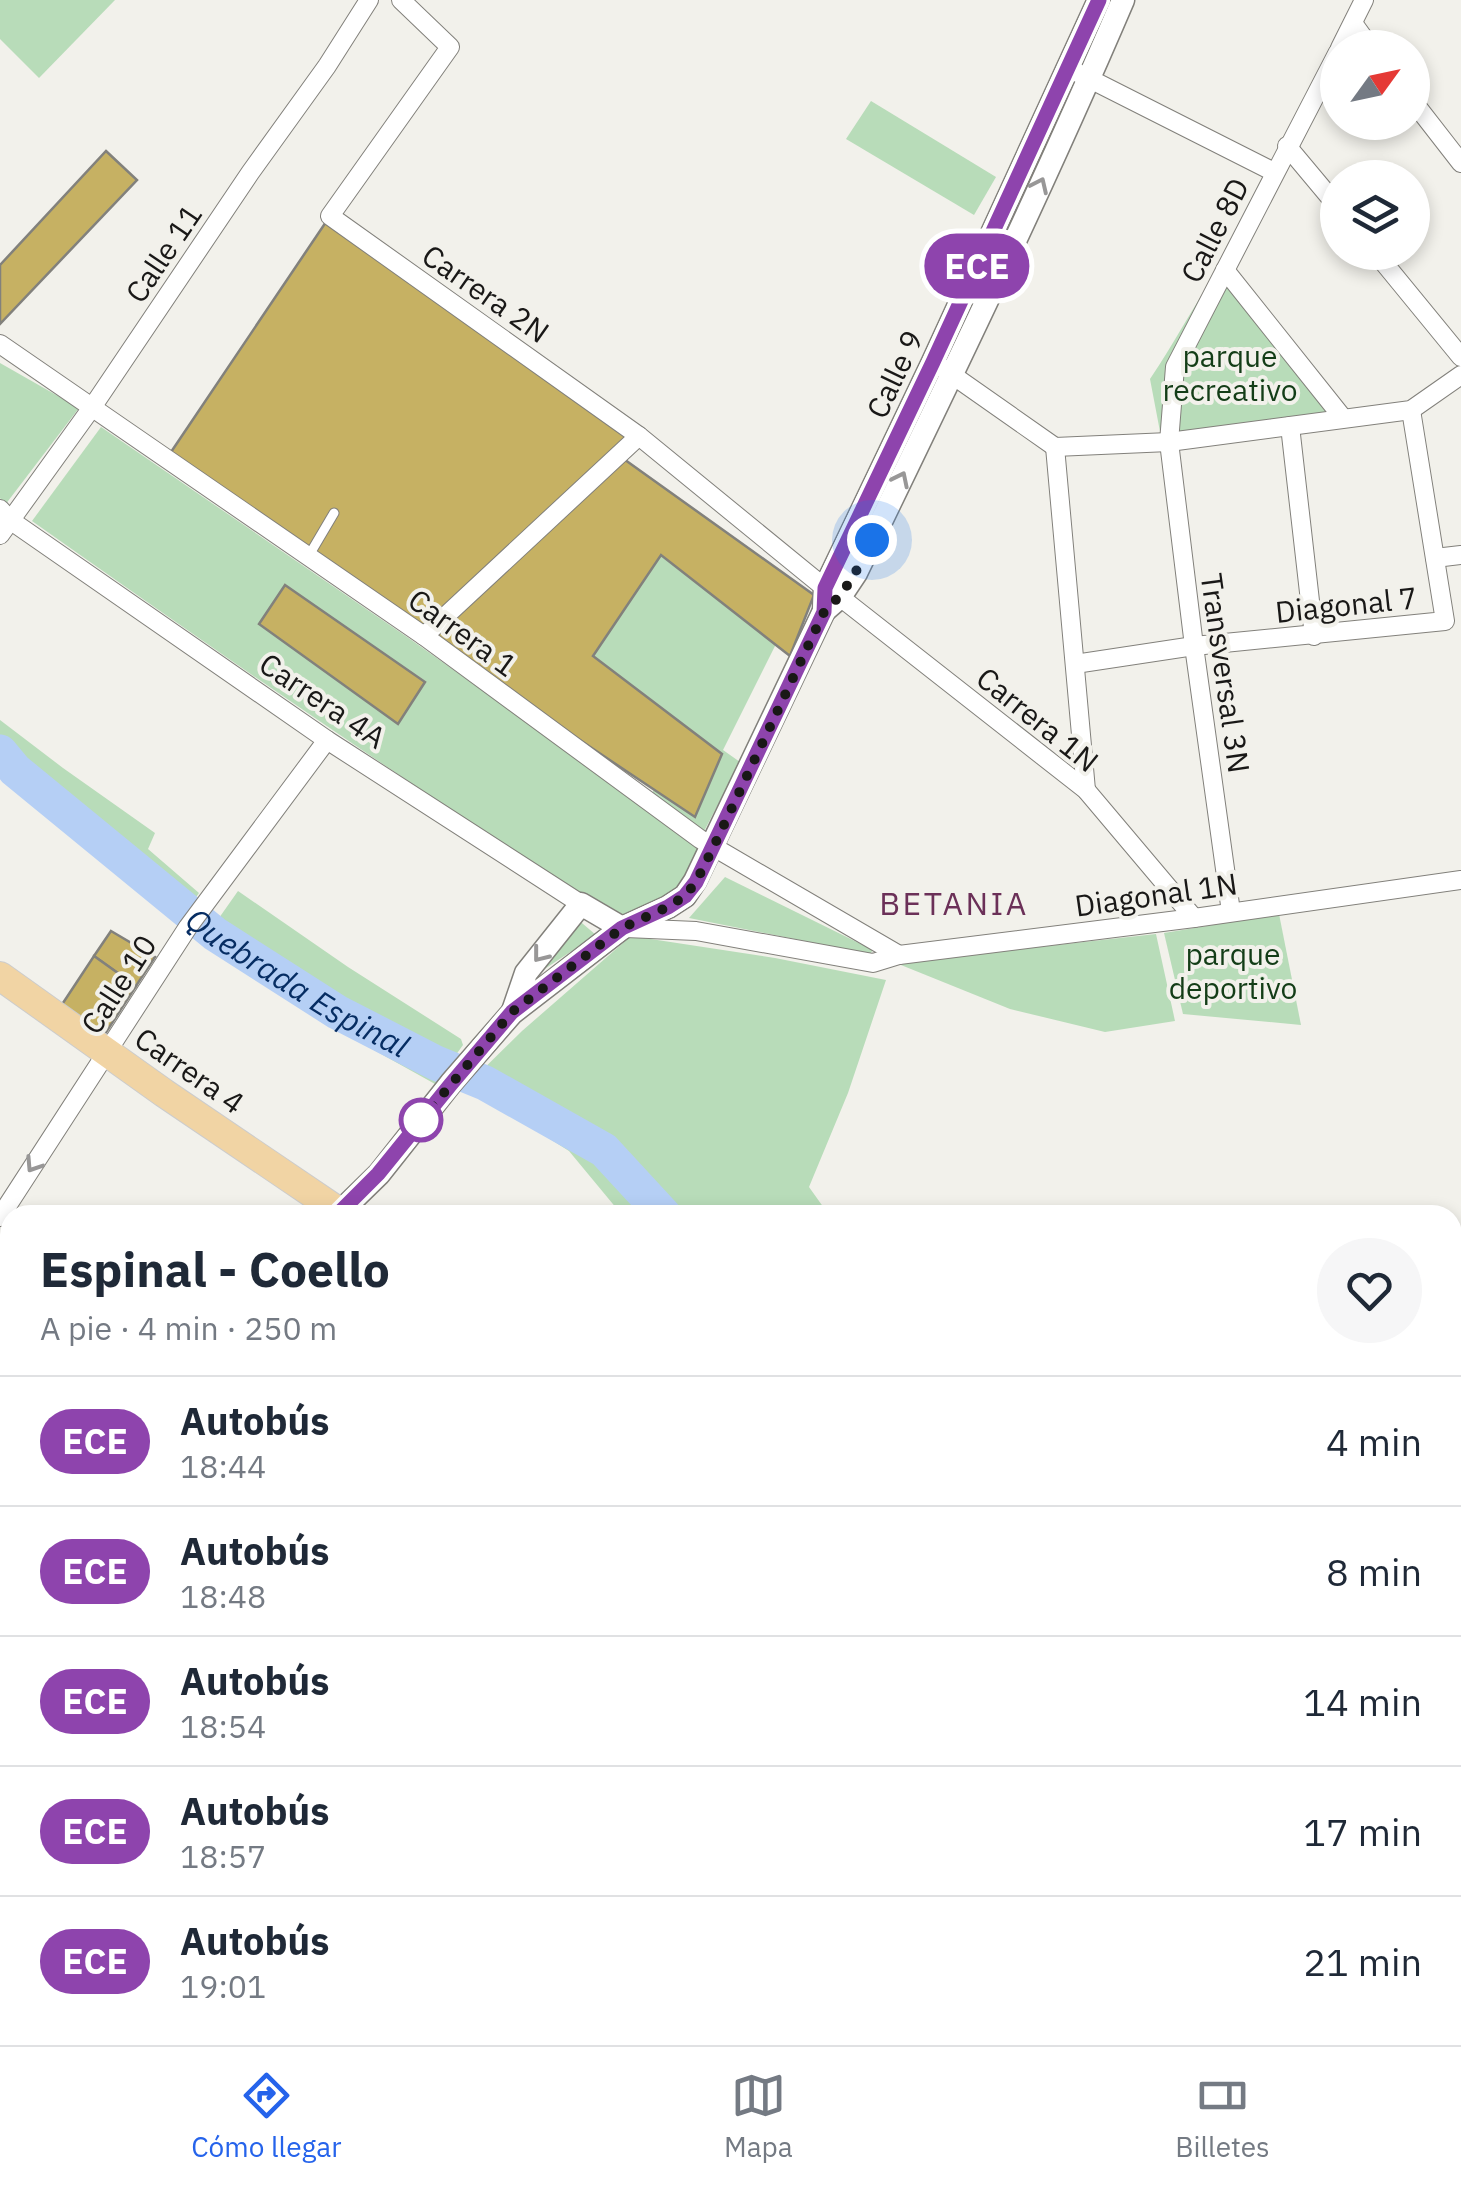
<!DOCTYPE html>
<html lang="es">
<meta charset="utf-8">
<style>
body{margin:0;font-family:"IBM Plex Sans",sans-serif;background:#f6f6f7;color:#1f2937;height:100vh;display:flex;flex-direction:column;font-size:38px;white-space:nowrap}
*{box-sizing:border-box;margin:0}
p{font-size:32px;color:#747a83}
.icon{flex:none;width:55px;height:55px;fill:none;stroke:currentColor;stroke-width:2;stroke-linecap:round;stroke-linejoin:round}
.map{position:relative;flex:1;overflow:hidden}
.drawer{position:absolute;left:0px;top:1205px;width:1462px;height:840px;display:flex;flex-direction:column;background:#fff;border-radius:30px 30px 0 0;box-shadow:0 5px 15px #0003}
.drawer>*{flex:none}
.badge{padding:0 20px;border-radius:32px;font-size:35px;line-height:65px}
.needle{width:65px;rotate:57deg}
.controls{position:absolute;left:1320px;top:30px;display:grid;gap:20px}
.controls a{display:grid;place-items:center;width:110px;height:110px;border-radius:50%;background:#fff;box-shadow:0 5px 15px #0003;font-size:50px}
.you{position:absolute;width:50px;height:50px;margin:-25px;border:8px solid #fff;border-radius:50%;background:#1a73e8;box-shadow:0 0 0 15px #1a73e833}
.map>.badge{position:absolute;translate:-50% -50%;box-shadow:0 0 0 5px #fff}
.round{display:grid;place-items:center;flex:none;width:105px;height:105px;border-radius:52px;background:#f6f6f7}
.headline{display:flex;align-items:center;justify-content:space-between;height:170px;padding:0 40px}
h1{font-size:48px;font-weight:700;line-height:75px}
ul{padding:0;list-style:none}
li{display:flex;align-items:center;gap:30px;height:130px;padding:0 40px;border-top:2px solid #e0e1e3}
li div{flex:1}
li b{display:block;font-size:38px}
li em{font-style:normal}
li .badge{min-width:110px;font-weight:700;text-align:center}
.menu{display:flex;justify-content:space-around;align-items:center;height:140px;border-top:2px solid #e0e1e3;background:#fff;font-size:28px;color:#747a83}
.menu a{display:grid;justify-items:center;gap:5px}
.menu .selected{color:#2563eb}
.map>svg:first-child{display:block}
</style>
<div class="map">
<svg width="1461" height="2045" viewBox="0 0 1461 2045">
<rect width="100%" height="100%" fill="#f2f1eb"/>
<g fill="#b8dcb9">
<polygon points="0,0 115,0 39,78 0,39"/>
<polygon points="871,101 996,177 974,215 846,139"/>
<path d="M1216,273L1343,418L1162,442L1150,379C1174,344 1192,308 1216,273Z"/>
<polygon points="0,363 79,408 5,505 0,498"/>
<path d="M101,427L410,639L706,849L678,891L623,921C422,794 227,659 32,521Z"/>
<polygon points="661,555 776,644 723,750 740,762 700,839 647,801 691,730 593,656"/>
<polygon points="0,720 63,768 155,833 148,849 199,893 182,917 68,823 0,772"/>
<polygon points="725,877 873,950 870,954 689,918"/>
<polygon points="238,891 348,967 461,1039 463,1045 435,1084 338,1030 301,998 207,935"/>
<polygon points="1279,914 1301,1025 1183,1014 1164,933"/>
<polygon points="576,918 596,935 540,972"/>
<polygon points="1156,934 1175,1021 1105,1032 1010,1009 896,963"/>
<polygon points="631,936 775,958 886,980 848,1093 809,1187 829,1215 622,1215 569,1151 466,1086 522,1031"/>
<polygon points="1461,1730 1461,1808 1453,1806 1453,1741"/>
<polygon points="1334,2035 1416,2035 1426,2045 1341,2045"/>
</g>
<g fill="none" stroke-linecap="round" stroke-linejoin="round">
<g stroke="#b5cff5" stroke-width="35">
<path id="s1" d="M0,752L15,770L215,934L337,1012L436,1063L485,1083L604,1150L664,1215"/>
<polyline points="1386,2035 1399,2045"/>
</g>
</g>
<g fill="#c6b163" stroke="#82817c" stroke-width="2.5">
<polygon points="106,151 137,180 0,324 0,265"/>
<polygon points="330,216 639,436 424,636 167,458"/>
<polygon points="621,457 814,595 790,656 661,555 593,656 722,754 695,817 424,636"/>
<polygon points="285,585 425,682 398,724 259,624"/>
<polygon points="111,931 155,957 136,986 94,956"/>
<polygon points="94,956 136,986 103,1037 61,1006"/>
<polygon points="1452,1904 1461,1904 1461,2032 1452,2031"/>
</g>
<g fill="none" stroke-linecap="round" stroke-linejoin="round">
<g stroke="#82807b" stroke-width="11">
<polyline id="service" points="308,557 334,513"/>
</g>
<g stroke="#82807b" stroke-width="20">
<g id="minor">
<polyline points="401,0 450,47 330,216 639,436 825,588 840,597 1086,790 1194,918"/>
<polyline points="1353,23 1371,48"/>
<polyline points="1340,48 1364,0"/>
<polyline points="1078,73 1274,172"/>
<polyline points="1412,100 1461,163"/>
<polyline points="1287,146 1338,207"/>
<polyline points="1375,252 1461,357"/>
<polyline points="1225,270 1343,418"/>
<polyline points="0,344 424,636 700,839 899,955"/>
<polyline points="941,367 1055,447"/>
<polyline points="1290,426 1314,636"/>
<polyline points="1055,447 1169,442 1411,410 1461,375"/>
<polyline points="1055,447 1086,790"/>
<polyline points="0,509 10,520 327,740 581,904"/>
<polyline points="0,535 93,406 250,173 327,66 369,0"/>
<polyline points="1435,558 1461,555"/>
<polyline points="424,636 639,436"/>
<polyline points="1075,664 1194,646 1445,621 1411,410"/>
<polyline points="1231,912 1194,646 1169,442 1175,367 1338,52"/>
<polyline points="626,928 696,931 873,963 899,955 1194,918 1461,880"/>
<polyline points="0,1217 188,927 327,740"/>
<polyline points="0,1417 10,1424"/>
<polyline points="0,1822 10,1830"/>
<polyline points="269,2035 281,2045"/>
<polyline points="879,2035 894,2045"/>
<polyline points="1318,2035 1325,2045"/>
<polyline points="147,2045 154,2035"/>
<polyline points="573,2045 580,2035"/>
<polyline points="1034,2045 1042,2035"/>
</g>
</g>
<g stroke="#82807b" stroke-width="25">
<g id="tertiary">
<path d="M824,611L840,597L856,573C948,383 1040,194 1123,0"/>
<polyline points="513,1011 526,973 581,904 622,928"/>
<polyline points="337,1215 379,1174 451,1083 512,1013 622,928 668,907 685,896 695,881 824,611 825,588 933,362 1099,0"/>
<polyline points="0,1678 10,1664"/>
</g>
</g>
<g stroke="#ccc" stroke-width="30">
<g id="primary">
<polyline points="0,976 164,1093 344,1215"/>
<polyline points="1452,1843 1461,1842"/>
<polyline points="1452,1871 1461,1871"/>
</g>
</g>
<use href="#service" stroke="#fff" stroke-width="9"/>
<use href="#minor" stroke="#fff" stroke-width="18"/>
<use href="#tertiary" stroke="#fff" stroke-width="22"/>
<use href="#primary" stroke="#f1d4a4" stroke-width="28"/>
</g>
<defs><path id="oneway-chevron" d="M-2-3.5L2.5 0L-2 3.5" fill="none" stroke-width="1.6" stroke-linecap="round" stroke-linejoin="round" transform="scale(2.5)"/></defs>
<g stroke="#989797">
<use href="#oneway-chevron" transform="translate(1040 185) rotate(-65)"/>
<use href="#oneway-chevron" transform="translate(901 479) rotate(-64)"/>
<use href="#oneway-chevron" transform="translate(540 955) rotate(128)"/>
<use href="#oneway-chevron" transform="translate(33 1165) rotate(123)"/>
</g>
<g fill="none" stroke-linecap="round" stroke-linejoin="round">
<g stroke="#fff" stroke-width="22">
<polyline id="line" points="340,1212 378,1174 451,1084 512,1012 622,928 668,907 685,896 696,882 824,612 825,588 933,362 1099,0"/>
</g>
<use href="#line" stroke="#8e44ad" stroke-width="15"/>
<path stroke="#191817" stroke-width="10" stroke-dasharray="0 18" d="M421,1120L512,1012L622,928L668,907L685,896L696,882L714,846L824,612C847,591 859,567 872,540"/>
</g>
<circle fill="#fff" stroke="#8e44ad" stroke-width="5" cx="421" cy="1120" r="20"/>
<g text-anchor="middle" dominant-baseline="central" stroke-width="8" stroke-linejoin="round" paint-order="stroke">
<g font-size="30" fill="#191817" stroke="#f2f1eb">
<text transform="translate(1214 230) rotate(-63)">Calle 8D</text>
<text transform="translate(163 253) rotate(-56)">Calle 11</text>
<text transform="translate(486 293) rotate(35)">Carrera 2N</text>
<text transform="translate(894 374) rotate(-65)">Calle 9</text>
<text transform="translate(1346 604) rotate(-6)">Diagonal 7</text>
<text transform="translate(463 632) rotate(36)">Carrera 1</text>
<text transform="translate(1226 673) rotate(82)">Transversal 3N</text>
<text transform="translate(323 700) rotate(34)">Carrera 4A</text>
<text transform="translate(1038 719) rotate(39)">Carrera 1N</text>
<text transform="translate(1156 894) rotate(-8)">Diagonal 1N</text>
<text transform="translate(118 984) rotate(-57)">Calle 10</text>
<text transform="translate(190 1070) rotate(35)">Carrera 4</text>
</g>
<g font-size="30" fill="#133d17" stroke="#f2f1eb">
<text x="1230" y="355">parque<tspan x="1230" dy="34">recreativo</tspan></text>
<text x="1233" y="953">parque<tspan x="1233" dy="34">deportivo</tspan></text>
</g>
<g font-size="32" letter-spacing="2.5" fill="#6b3058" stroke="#f2f1eb">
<text x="954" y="903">BETANIA</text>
</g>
<g font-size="32" font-style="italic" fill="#062d63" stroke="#f2f1eb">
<text stroke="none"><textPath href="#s1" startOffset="378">Quebrada Espinal</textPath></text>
</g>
</g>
</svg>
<div class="controls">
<a><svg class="needle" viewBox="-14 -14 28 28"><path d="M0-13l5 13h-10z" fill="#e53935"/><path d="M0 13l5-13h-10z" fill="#747a83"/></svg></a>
<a><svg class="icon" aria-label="layers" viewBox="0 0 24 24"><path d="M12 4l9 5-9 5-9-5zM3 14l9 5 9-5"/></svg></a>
</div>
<div class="you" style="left:872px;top:540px"></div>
<b class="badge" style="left:977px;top:266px;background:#8e44ad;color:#fff">ECE</b>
<section class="drawer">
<div class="headline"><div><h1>Espinal - Coello</h1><p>A pie · 4 min · 250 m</p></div><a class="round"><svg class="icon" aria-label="heart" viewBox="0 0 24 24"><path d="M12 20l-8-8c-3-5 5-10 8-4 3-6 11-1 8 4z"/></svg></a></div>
<ul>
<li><span class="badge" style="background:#8e44ad;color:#fff">ECE</span><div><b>Autobús</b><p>18:44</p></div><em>4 min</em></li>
<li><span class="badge" style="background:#8e44ad;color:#fff">ECE</span><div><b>Autobús</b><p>18:48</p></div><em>8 min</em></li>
<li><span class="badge" style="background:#8e44ad;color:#fff">ECE</span><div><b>Autobús</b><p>18:54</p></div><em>14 min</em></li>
<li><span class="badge" style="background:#8e44ad;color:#fff">ECE</span><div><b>Autobús</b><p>18:57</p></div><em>17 min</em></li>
<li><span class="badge" style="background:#8e44ad;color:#fff">ECE</span><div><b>Autobús</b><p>19:01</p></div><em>21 min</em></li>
</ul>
</section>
</div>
<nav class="menu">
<a class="selected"><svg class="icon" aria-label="directions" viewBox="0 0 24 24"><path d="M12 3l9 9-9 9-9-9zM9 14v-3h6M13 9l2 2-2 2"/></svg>Cómo llegar</a>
<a><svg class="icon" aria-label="map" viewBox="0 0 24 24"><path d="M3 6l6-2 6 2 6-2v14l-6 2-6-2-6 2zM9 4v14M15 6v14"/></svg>Mapa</a>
<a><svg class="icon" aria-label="tickets" viewBox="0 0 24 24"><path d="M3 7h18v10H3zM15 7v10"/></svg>Billetes</a>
</nav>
